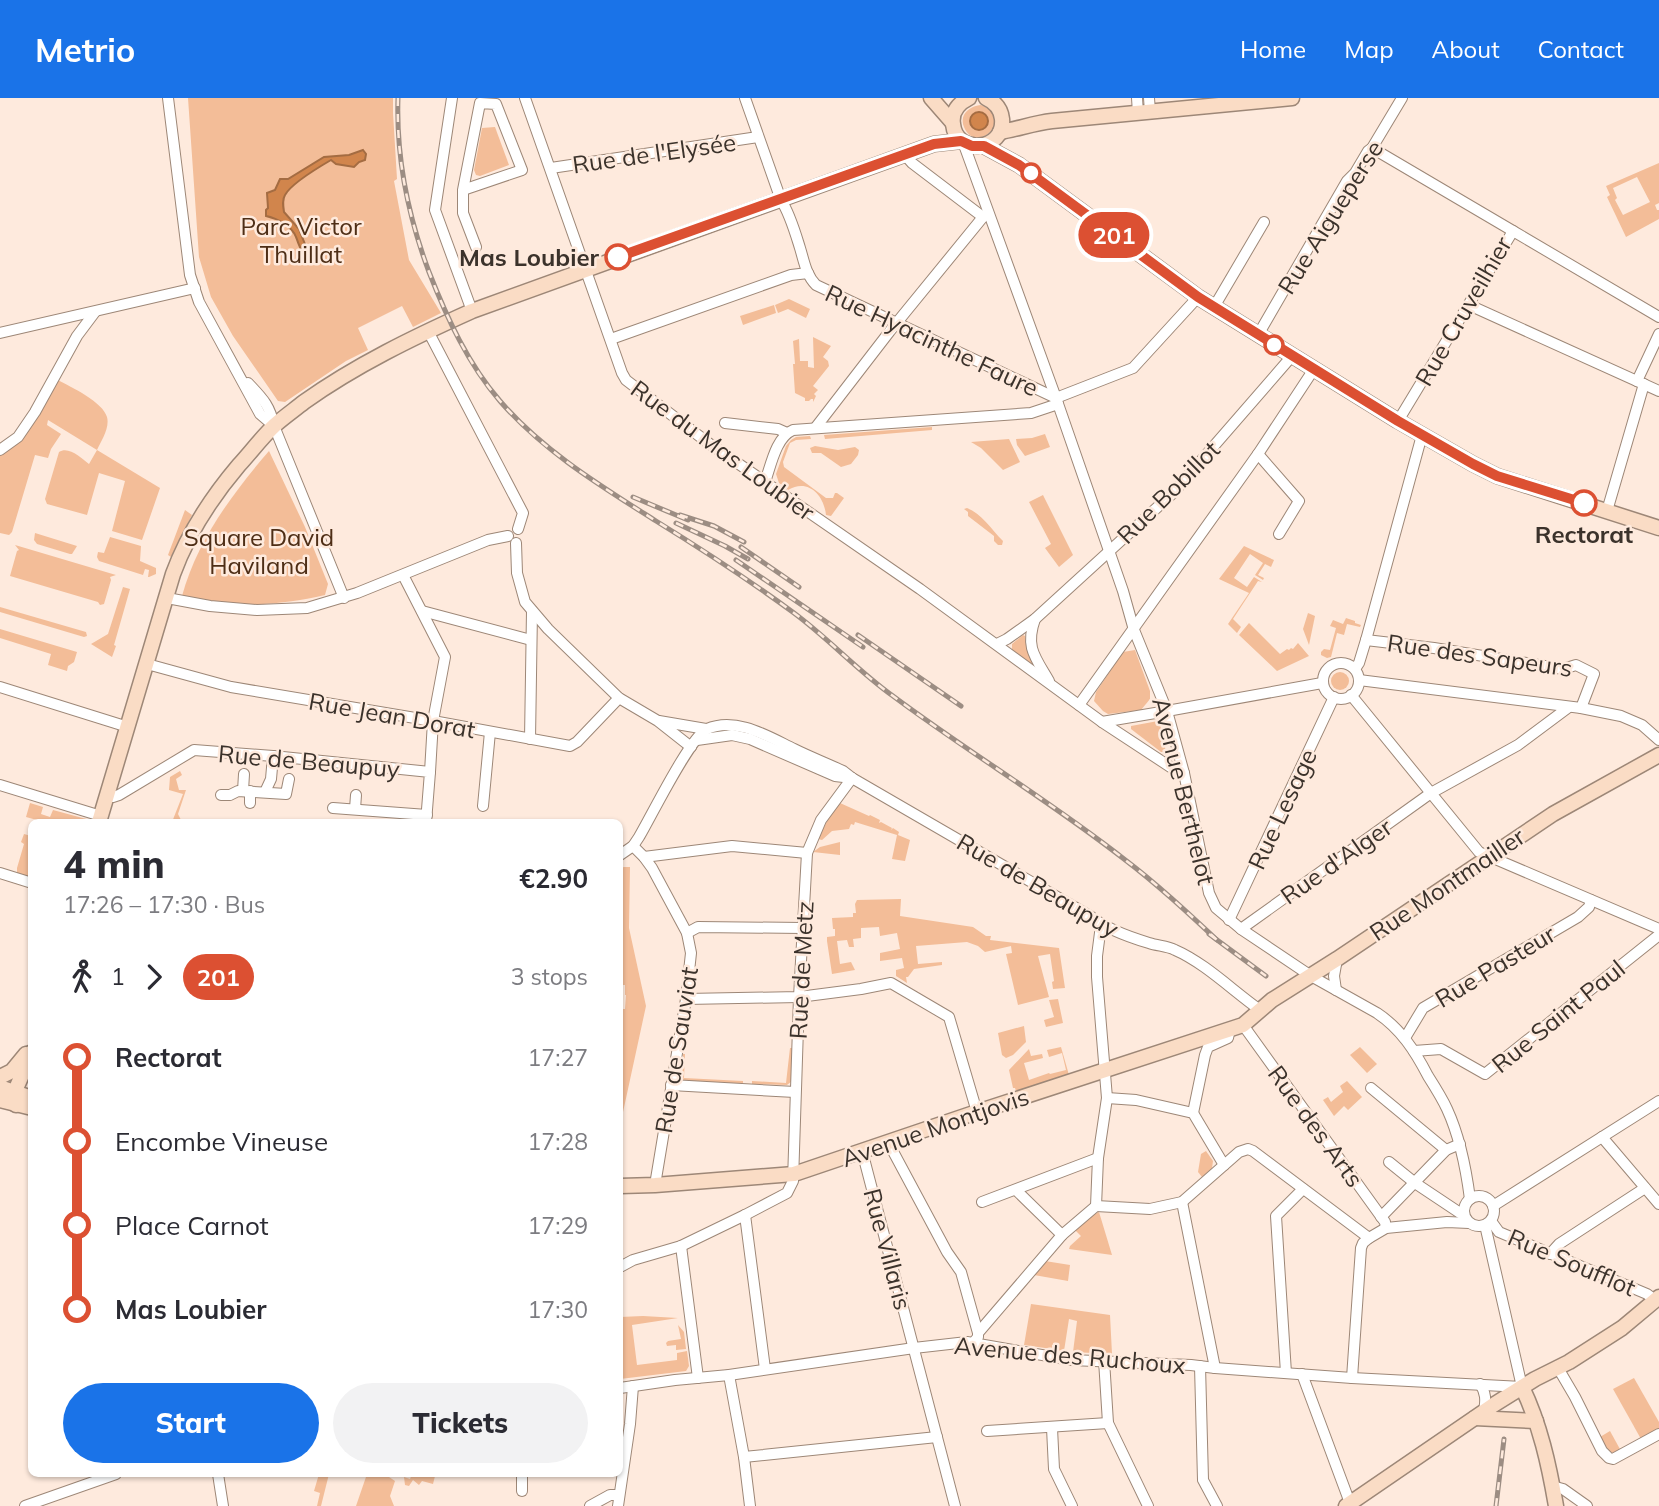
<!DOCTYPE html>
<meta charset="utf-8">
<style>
body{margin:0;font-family:Mulish,sans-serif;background:#f2f2f3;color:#2b2b33;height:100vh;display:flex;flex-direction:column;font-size:26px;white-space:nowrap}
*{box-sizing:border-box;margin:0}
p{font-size:23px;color:#7c7c81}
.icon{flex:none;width:38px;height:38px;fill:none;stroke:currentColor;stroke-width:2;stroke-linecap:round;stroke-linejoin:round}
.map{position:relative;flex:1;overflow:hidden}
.panel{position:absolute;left:28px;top:721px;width:595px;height:658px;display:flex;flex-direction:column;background:#fff;border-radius:10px;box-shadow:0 2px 5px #0004}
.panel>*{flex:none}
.badge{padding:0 14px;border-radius:23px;font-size:24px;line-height:46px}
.map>.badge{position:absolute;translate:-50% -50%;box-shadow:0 0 0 4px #fff}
.legs{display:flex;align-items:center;gap:10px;height:77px;padding:0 35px;font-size:23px}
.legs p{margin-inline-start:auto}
.summary{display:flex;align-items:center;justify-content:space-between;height:119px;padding:0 35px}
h1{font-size:38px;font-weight:800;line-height:52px}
.button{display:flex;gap:14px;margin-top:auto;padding:14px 35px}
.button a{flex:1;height:80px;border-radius:42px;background:#1a73e8;color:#fff;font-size:28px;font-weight:800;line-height:80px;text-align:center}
.button a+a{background:#f2f2f3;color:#2b2b33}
ul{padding:0 35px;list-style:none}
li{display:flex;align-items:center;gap:24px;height:84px;font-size:26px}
li i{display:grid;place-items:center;width:10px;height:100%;margin:0 9px;background:currentColor}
li i::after{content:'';width:18px;height:18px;margin:-9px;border:5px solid;border-radius:50%;background:#fff}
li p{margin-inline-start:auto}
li:first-child i{background:linear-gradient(#0000 50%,currentColor 0)}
li:last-child i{background:linear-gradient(currentColor 50%,#0000 0)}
header{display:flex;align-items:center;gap:42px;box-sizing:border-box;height:98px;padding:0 35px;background:#1a73e8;color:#fff}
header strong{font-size:33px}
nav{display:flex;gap:38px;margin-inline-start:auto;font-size:24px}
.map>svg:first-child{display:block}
</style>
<header>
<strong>Metrio</strong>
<nav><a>Home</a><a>Map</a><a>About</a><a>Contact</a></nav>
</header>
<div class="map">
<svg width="1659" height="1408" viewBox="0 0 1659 1408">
<rect width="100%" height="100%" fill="#feeadd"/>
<g fill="#f3bd98" fill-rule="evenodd">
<polygon points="188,0 393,0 393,15 397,81 394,83 409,162 441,215 413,229 402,208 358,230 368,252 346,263 285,304 278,303 233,238 211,199 199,159"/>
<path d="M981,7C1016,20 976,58 964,29C959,16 970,8 981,7ZM980,14L988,20L987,28L970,27V21L974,15Z"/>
<polygon points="495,29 509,67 480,78 476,77 474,72 482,30"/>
<path d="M1659,65V105L1655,107L1657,112H1659V121L1626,139L1607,99L1610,97L1606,88ZM1637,79L1650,104L1623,117L1615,102L1617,100L1613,90Z"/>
<polygon points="789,201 810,211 806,220 788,211 778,215 775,207"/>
<polygon points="774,207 776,215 743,227 740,218"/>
<polygon points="813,239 831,248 823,259 828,263 829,268 813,288 818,292 814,296 816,298 813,304 813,301 811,301 809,303 805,303 805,300 795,295 793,266 795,266 793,243 799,241 800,263 808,263 808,269 814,270"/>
<path d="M58,282C71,289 103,304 107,319C110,330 101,343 97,352L160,390L142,442L112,433L125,383L99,375L87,417L47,406L45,401L59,354C69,348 81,360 89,366L97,352L48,322L47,327L61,336L51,351L48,360L35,357L12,434L9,437L0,435V358L25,337Z"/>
<polygon points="932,329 932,332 825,341 824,337"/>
<polygon points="1045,336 1050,349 1025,358 1017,347 1016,341 1032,340"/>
<path d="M810,338L811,341L796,342L790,345L783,364L784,369L826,400H833L835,395H837L844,400L831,418L826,417C824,397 808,380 788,392L779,385L776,376L786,348L791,342L796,339Z"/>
<polygon points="1009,341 1020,364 1003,372 981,350 971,344"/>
<polygon points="815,348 838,352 855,349 859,352 858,357 851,366 841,369 821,355 812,355 810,350"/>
<path d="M269,353L305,429L328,486L325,497C294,504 263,508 231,506C215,504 198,501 182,498C197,443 232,396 269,353Z"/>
<polygon points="1043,397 1073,457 1059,469 1045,450 1051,446 1029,404"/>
<path d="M967,410C981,415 992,432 1003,443L1002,447H998L994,443V438L968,418V414L964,411Z"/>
<polygon points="185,412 192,417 171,459 168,457"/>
<polygon points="35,435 77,448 72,456 70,456 37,446 34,442"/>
<polygon points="110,439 141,448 140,463 156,470 156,476 149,479 148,479 149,472 145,471 143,477 99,463 97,459 98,454 104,455"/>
<polygon points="15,447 116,477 110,479 111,482 104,506 100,507 98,504 10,478 17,453 19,452"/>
<polygon points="1244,448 1274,462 1271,469 1265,466 1258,477 1264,480 1263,482 1255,477 1263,465 1250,456 1234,480 1247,489 1254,479 1262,484 1258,483 1233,521 1241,529 1237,535 1228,526 1249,495 1219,481"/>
<polygon points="123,489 130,491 114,547 116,548 112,559 91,546 108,536"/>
<polygon points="0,509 86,534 87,538 84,539 0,514"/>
<polygon points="1308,515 1315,518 1309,547 1303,531"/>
<polygon points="1346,520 1355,523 1355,525 1361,527 1360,529 1347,526 1344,537 1337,535 1331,559 1327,560 1321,557 1321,554 1324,551 1330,552 1336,530 1330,528 1333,522 1343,526"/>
<polygon points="1249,525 1280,556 1287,551 1289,552 1291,550 1293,551 1298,545 1309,558 1277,573 1239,537"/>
<polygon points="0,531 77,554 74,564 68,568 67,573 48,567 51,556 0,540"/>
<path d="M1023,537L1025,538C1026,549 1027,556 1034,565L1033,567L1012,552V546Z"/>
<polygon points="1135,552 1150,593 1150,601 1141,612 1108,616 1103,613 1094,603 1096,594 1123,554"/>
<circle cx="1340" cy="583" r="9"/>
<polygon points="1158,623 1160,626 1166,654 1161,654 1131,631 1131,628"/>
<polygon points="180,673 182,677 176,681 179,692 186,692 178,716 182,724 172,724 183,696 169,692 170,679"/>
<polygon points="30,705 43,709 41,716 50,719 53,712 90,722 89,724 44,724 26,719"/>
<polygon points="840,705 869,718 870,717 880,722 879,725 881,724 892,730 891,732 893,730 899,734 898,737 910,742 905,763 892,761 897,737 855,724 854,727 851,726 849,731 832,733 822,742 818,741 829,719"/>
<polygon points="24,736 31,738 31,780 17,775 17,770 24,746 21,744"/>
<polygon points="840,744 840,757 813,754 820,749"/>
<polygon points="624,769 630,769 629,830 646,908 620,1028 620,911 625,911 626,897 625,897 625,887 620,887 620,770"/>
<polygon points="901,801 900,818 973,829 986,838 991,838 990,842 1059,850 1065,890 1053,891 1052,884 1054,883 1050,856 1038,858 1049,899 1018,907 1006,856 1012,855 1011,848 985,854 978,848 967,844 916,848 918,866 942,864 942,867 914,871 908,879 906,879 907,885 896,878 896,872 904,870 902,860 880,863 880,855 900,851 897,835 880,838 879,829 861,830 861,840 853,841 854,849 849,849 847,842 837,843 840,866 851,864 855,872 832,876 827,843 827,839 835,838 835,831 833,831 832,820 853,819 853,815 856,815 855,806 857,802"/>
<polygon points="1058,901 1063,925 1046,929 1044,922 1054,919 1049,902"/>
<polygon points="1024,928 1026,944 1013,957 1006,960 1002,957 998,935"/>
<polygon points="1061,949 1069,977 1016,993 1015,990 1013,990 1009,972 1029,951 1031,958 1042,956 1043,960 1024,965 1029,982 1049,975 1050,976 1066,972 1062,955 1049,959 1047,952"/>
<polygon points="1360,949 1377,966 1367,975 1350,957"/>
<polygon points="790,950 794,950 792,983 787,987 752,986 752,983 786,985"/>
<polygon points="683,956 685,956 684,980 743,983 743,986 684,983 682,980"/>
<polygon points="1347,983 1362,999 1348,1012 1344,1008 1334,1018 1323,1002 1328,999 1331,1004 1343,994 1340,988"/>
<polygon points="1206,1053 1213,1063 1212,1070 1202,1079 1198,1074 1201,1056"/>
<polygon points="1099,1114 1112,1157 1069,1151 1070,1148 1081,1138 1075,1132 1089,1119"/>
<polygon points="1045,1163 1070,1167 1068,1183 1034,1177"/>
<polygon points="1031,1206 1110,1217 1112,1256 1073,1254 1077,1223 1069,1221 1064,1253 1056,1252 1056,1247 1052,1247 1052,1251 1024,1247"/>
<polygon points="643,1218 678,1220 632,1227 637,1267 677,1262 677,1255 687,1253 689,1268 686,1273 620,1281 620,1219"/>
<polygon points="678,1227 684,1234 686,1251 676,1252 676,1247 667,1248 666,1245 668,1243 681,1241"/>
<polygon points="1634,1280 1659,1324 1659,1331 1641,1341 1613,1291"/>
<polygon points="1610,1333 1621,1353 1615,1356 1609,1353 1600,1339"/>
<polygon points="319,1376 329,1376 321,1408 317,1408 320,1395 314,1393"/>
<polygon points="367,1376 390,1376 389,1379 395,1383 390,1398 394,1408 356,1408"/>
<polygon points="412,1376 435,1378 433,1386 422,1383 419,1387 413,1382 409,1388 405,1387 404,1379 410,1381"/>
</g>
<g fill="#d1854c" stroke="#a46c42" stroke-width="2">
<circle cx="979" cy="23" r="9"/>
<path d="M363,52L366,56L365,62L359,64L354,69L336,66L331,62C319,69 291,86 285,97C282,102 283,108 284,114L299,131L308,154L304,156C299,150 299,146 296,139C292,128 276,120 266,118V112L268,110L267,95L275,92L280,81H288L324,59L349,57Z"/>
</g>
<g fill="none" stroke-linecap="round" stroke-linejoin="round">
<g stroke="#9d8777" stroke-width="12">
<g id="street">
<polyline points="168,0 190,177 199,204 260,316 274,328"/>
<polyline points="452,0 435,112 472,213"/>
<polyline points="525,0 622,275 626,282 707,344 920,491 1102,624 1175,672 1184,675"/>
<path d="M745,0L781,102C790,116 795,134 800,150C804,163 806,177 816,187L1056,300L1133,270L1198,199"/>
<polyline points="1137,0 1138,15"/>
<polyline points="1149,0 1150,14"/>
<path d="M963,44L1056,300L1123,493L1134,532L1167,613L1184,675L1209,795L1216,810L1241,831L1311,878L1377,915C1401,931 1415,953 1428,978C1435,989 1442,1000 1447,1011C1460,1039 1466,1070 1470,1101"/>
<polyline points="1372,50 1513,133 1398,323"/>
<polyline points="905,57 912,65 983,119"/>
<polyline points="551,70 758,39"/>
<polyline points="463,92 480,5 496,6 522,72 463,92 463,115 476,149"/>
<polyline points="1513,133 1659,219"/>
<polyline points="1469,207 1659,293"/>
<polyline points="1214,209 1264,124"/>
<polyline points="428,233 523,415 518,431"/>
<polyline points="0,235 195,190"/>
<polyline points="1258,237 1347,83 1355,75 1368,53 1372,50 1402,0"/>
<polyline points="611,241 791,177 808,175"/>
<polyline points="1637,283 1659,236"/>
<path d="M248,285C262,300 270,307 274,328L344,500"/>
<polyline points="725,325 778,331 787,335"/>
<polyline points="816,329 890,233 983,119 988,115"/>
<polyline points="0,352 18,339 35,314 77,238 95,214"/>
<polyline points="1258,356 1299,403 1279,436"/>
<path d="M765,384C771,367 776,339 793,332L1031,315L1058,306"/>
<polyline points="1607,413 1644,286"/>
<polyline points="516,445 517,475 525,504 548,531 619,600 658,623 691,649"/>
<polyline points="403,477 445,559 433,623 430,674"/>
<polyline points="167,500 210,508 257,512 307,510 357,495 488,442 508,438"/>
<polyline points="422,513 531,542"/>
<path d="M1035,521C1025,549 1035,559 1049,583"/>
<polyline points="1366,542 1434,550 1563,571 1576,567 1594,576 1581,610"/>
<polyline points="997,546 1007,541 1035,521 1173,395 1292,258"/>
<circle cx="1341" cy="583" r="18"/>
<polyline points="147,566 231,589 433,623 570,648 577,644 619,600"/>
<polyline points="1355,571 1359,565 1366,542 1422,337"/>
<polyline points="1359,582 1581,610 1621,618 1642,627 1659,642"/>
<polyline points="0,589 128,629"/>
<polyline points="1351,597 1479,754 1659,831"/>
<polyline points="1079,607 1258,356 1314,271"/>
<polyline points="659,623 706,631"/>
<polyline points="1102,624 1167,613 1322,585"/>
<polyline points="530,641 532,513"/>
<polyline points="697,642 732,637 750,641 835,678 852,680"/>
<polyline points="0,687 101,718"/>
<polyline points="243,693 244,676"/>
<polyline points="250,693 250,705"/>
<polyline points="265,694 271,681 273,658"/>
<polyline points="108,697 113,699 119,697 194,652 273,658 430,674 426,724"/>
<polyline points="221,697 230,697 238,693 286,696 289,681"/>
<polyline points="483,708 490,634"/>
<polyline points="333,710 427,717"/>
<polyline points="355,711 356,697"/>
<polyline points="633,748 644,759 652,770 687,835 691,855 686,901 655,1087"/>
<path d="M620,757L633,748L639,739C651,719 690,639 707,631C736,618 769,639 794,651C810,659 826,665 843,673L852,680L1090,818C1106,831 1129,839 1149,845C1158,848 1167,848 1175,852C1205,865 1233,893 1260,912"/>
<polyline points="644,759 732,748 807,755"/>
<polyline points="0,775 32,785"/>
<polyline points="1229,822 1334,599"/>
<polyline points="1241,831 1431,695 1518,647 1569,609"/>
<polyline points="687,835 698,829 803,830"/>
<polyline points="1336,892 1334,878 1337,861"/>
<polyline points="686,901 799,899 861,891 891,885 949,919 977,1014"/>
<polyline points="1243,927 1385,1124 1386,1130"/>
<polyline points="1405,940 1423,910 1578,819 1589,809 1591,802"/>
<polyline points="1414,953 1441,951 1485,976 1659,837"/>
<polyline points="671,987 795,994"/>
<polyline points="1371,990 1446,1052"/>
<polyline points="1107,1000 1136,1002 1193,1015 1224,1067"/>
<polyline points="1193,1015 1205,957 1208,949 1228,940 1230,931"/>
<polyline points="1602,1039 1659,1106"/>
<polyline points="888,1044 947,1154 961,1174 978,1235"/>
<polyline points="862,1053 955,1408"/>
<polyline points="1389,1064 1415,1085 1460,1115"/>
<polyline points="1016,1092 1062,1137"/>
<circle cx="1479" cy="1113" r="15"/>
<polyline points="982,1104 1098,1060"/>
<polyline points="1182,1104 1215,1270"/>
<polyline points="1096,1108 1150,1111 1182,1104 1239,1054 1248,1051 1253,1053 1369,1140 1386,1130 1447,1124 1469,1125"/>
<polyline points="1493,1108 1659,1003"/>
<polyline points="745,1117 765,1271"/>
<polyline points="1381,1119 1446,1052 1460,1046"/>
<polyline points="1491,1123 1499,1134 1647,1196 1655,1202"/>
<polyline points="681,1148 698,1280"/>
<polyline points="1550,1156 1559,1146 1645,1090"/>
<polyline points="620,1169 633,1162 681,1148 745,1117 787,1095 793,1083 799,899 807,755 821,722 852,680"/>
<polyline points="973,1245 978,1239 978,1235 1062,1137 1096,1108 1098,1060 1107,1000 1097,879 1097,858 1101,827"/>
<polyline points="1104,1262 1108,1325 1148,1408"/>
<polyline points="1200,1268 1203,1382 1217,1408"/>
<polyline points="1558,1270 1575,1299 1602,1353 1609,1360 1613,1361 1659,1336"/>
<polyline points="1286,1275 1276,1118 1303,1091"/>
<polyline points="1302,1276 1350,1405"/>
<polyline points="729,1277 744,1359 750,1408"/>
<polyline points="1352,1280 1361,1150 1363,1145 1369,1140"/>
<path d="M1480,1286C1486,1295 1486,1302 1484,1313"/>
<polyline points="620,1290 675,1282 729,1277 914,1250 967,1244 1071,1262 1191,1267 1215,1270 1352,1280 1522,1289 1485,1127"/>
<polyline points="1052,1330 1054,1371 1072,1408"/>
<polyline points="987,1333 1108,1325"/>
<polyline points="744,1359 937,1339"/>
<polyline points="218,1376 223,1408"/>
<polyline points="522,1376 522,1393"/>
<polyline points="1552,1388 1563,1391 1587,1408"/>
<polyline points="25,1408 116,1376"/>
<polyline points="590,1408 610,1397 619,1397"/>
<polyline points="618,1408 630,1326 633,1288"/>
</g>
</g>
<g stroke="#9d8777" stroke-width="17">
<g id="secondary">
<polyline points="931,0 952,24"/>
<path d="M969,0C959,5 951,14 953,26C956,58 1005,53 1002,21C1001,11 995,4 986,0"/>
<path d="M1000,34C1018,31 1034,25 1052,23L1292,0"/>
<polyline points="984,48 1019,67 1198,199 1398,323 1473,366 1497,378 1659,430"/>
<path d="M99,724L173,476C188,435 211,400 239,367C251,354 262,339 275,327C284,319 294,312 304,304C356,267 414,239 472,213L934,46L961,43"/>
<polyline points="0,979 12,973 26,956"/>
<polyline points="0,989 32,1000"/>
<polyline points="0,1002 32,1010"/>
<polyline points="16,1007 15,993 32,954"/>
<polyline points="620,1088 655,1087 794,1076 977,1014 1243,927 1272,902 1337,861 1553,716 1659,657"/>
<path d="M1522,1289C1540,1326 1549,1367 1556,1408"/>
<polyline points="1475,1320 1536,1323"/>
<polyline points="1346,1408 1495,1306 1535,1281 1569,1264 1622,1230 1659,1199"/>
</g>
</g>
<use href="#street" stroke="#fff" stroke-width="10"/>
<use href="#secondary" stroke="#fadcc5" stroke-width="14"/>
<g stroke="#9c8d83" stroke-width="5">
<g id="rail">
<path d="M398,0C396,60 408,118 429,174C447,220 468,266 500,303C543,353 601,388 656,423C703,452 749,482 794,515C829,541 858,573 893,598C968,654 1050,703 1124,761C1157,786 1187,814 1217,842"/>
<polyline points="633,399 688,422"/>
<polyline points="680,417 714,428 744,444"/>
<polyline points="676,425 725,448 748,461"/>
<polyline points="741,449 799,489"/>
<polyline points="736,462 863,549"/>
<polyline points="858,537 961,608"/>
<polyline points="1209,836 1266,878"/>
<polyline points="1496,1408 1504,1341"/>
</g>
</g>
<use href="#rail" stroke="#feeadd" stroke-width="2.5" stroke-dasharray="8" stroke-linecap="butt"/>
</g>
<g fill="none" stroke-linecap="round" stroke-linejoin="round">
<g stroke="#fff" stroke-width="16">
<polyline id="line-1" points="618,159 934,46 961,43 972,48 984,48 1019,67 1198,199 1398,323 1473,366 1497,378 1584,405"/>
</g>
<use href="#line-1" stroke="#dc5032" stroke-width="10"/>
</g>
<g fill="#fff" stroke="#dc5032" stroke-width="3.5">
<circle cx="1031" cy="75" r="9"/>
<circle cx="618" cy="159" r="12"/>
<circle cx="1274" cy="247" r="9"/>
<circle cx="1584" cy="405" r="12"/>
</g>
<g text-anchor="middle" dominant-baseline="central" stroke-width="5" stroke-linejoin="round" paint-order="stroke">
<g font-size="24" fill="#3b322b" stroke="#feeadd">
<text transform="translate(654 55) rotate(-8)">Rue de l'Elysée</text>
<text transform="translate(1330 119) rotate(-58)">Rue Aigueperse</text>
<text transform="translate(1463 213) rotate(-60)">Rue Cruveilhier</text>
<text transform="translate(932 242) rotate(25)">Rue Hyacinthe Faure</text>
<text transform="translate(723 352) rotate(36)">Rue du Mas Loubier</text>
<text transform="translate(1168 394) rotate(-45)">Rue Bobillot</text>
<text transform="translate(1480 557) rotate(8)">Rue des Sapeurs</text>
<text transform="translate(392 617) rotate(10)">Rue Jean Dorat</text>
<text transform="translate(309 663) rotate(5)">Rue de Beaupuy</text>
<text transform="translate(1184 693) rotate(76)">Avenue Berthelot</text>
<text transform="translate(1282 711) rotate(-65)">Rue Lesage</text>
<text transform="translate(1336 763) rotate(-35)">Rue d'Alger</text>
<text transform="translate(1447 786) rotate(-34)">Rue Montmailler</text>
<text transform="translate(1038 787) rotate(30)">Rue de Beaupuy</text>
<text transform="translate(1495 868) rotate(-31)">Rue Pasteur</text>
<text transform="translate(801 872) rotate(-87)">Rue de Metz</text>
<text transform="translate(1558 918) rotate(-39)">Rue Saint Paul</text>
<text transform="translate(676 952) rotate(-81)">Rue de Sauviat</text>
<text transform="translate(1316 1028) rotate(54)">Rue des Arts</text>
<text transform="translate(935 1029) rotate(-19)">Avenue Montjovis</text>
<text transform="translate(888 1151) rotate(75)">Rue Villaris</text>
<text transform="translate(1572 1164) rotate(23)">Rue Soufflot</text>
<text transform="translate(1070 1257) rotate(5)">Avenue des Ruchoux</text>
</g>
<g font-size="24" fill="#4e2e16" stroke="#feeadd">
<text x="301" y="128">Parc Victor<tspan x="301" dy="28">Thuillat</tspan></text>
<text x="259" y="439">Square David<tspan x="259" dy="28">Haviland</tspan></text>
</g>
<g font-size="24" font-weight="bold" fill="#3b322b" stroke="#feeadd" text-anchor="end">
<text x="599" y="159">Mas Loubier</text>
<text x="1584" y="436" text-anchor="middle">Rectorat</text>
</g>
</g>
</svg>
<b class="badge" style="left:1114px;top:137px;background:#dc5032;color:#fff">201</b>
<section class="panel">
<div class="summary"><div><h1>4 min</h1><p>17:26 – 17:30 · Bus</p></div><b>€2.90</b></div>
<div class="legs"><svg class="icon" aria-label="walk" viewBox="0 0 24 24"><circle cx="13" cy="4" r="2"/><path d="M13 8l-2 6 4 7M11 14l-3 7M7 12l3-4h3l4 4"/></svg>1<svg class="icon" aria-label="forward" viewBox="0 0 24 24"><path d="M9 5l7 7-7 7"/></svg><b class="badge" style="background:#dc5032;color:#fff">201</b><p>3 stops</p></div>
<ul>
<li><i style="color:#dc5032"></i><b>Rectorat</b><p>17:27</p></li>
<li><i style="color:#dc5032"></i><span>Encombe Vineuse</span><p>17:28</p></li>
<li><i style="color:#dc5032"></i><span>Place Carnot</span><p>17:29</p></li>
<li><i style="color:#dc5032"></i><b>Mas Loubier</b><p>17:30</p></li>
</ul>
<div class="button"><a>Start</a><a>Tickets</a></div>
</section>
</div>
